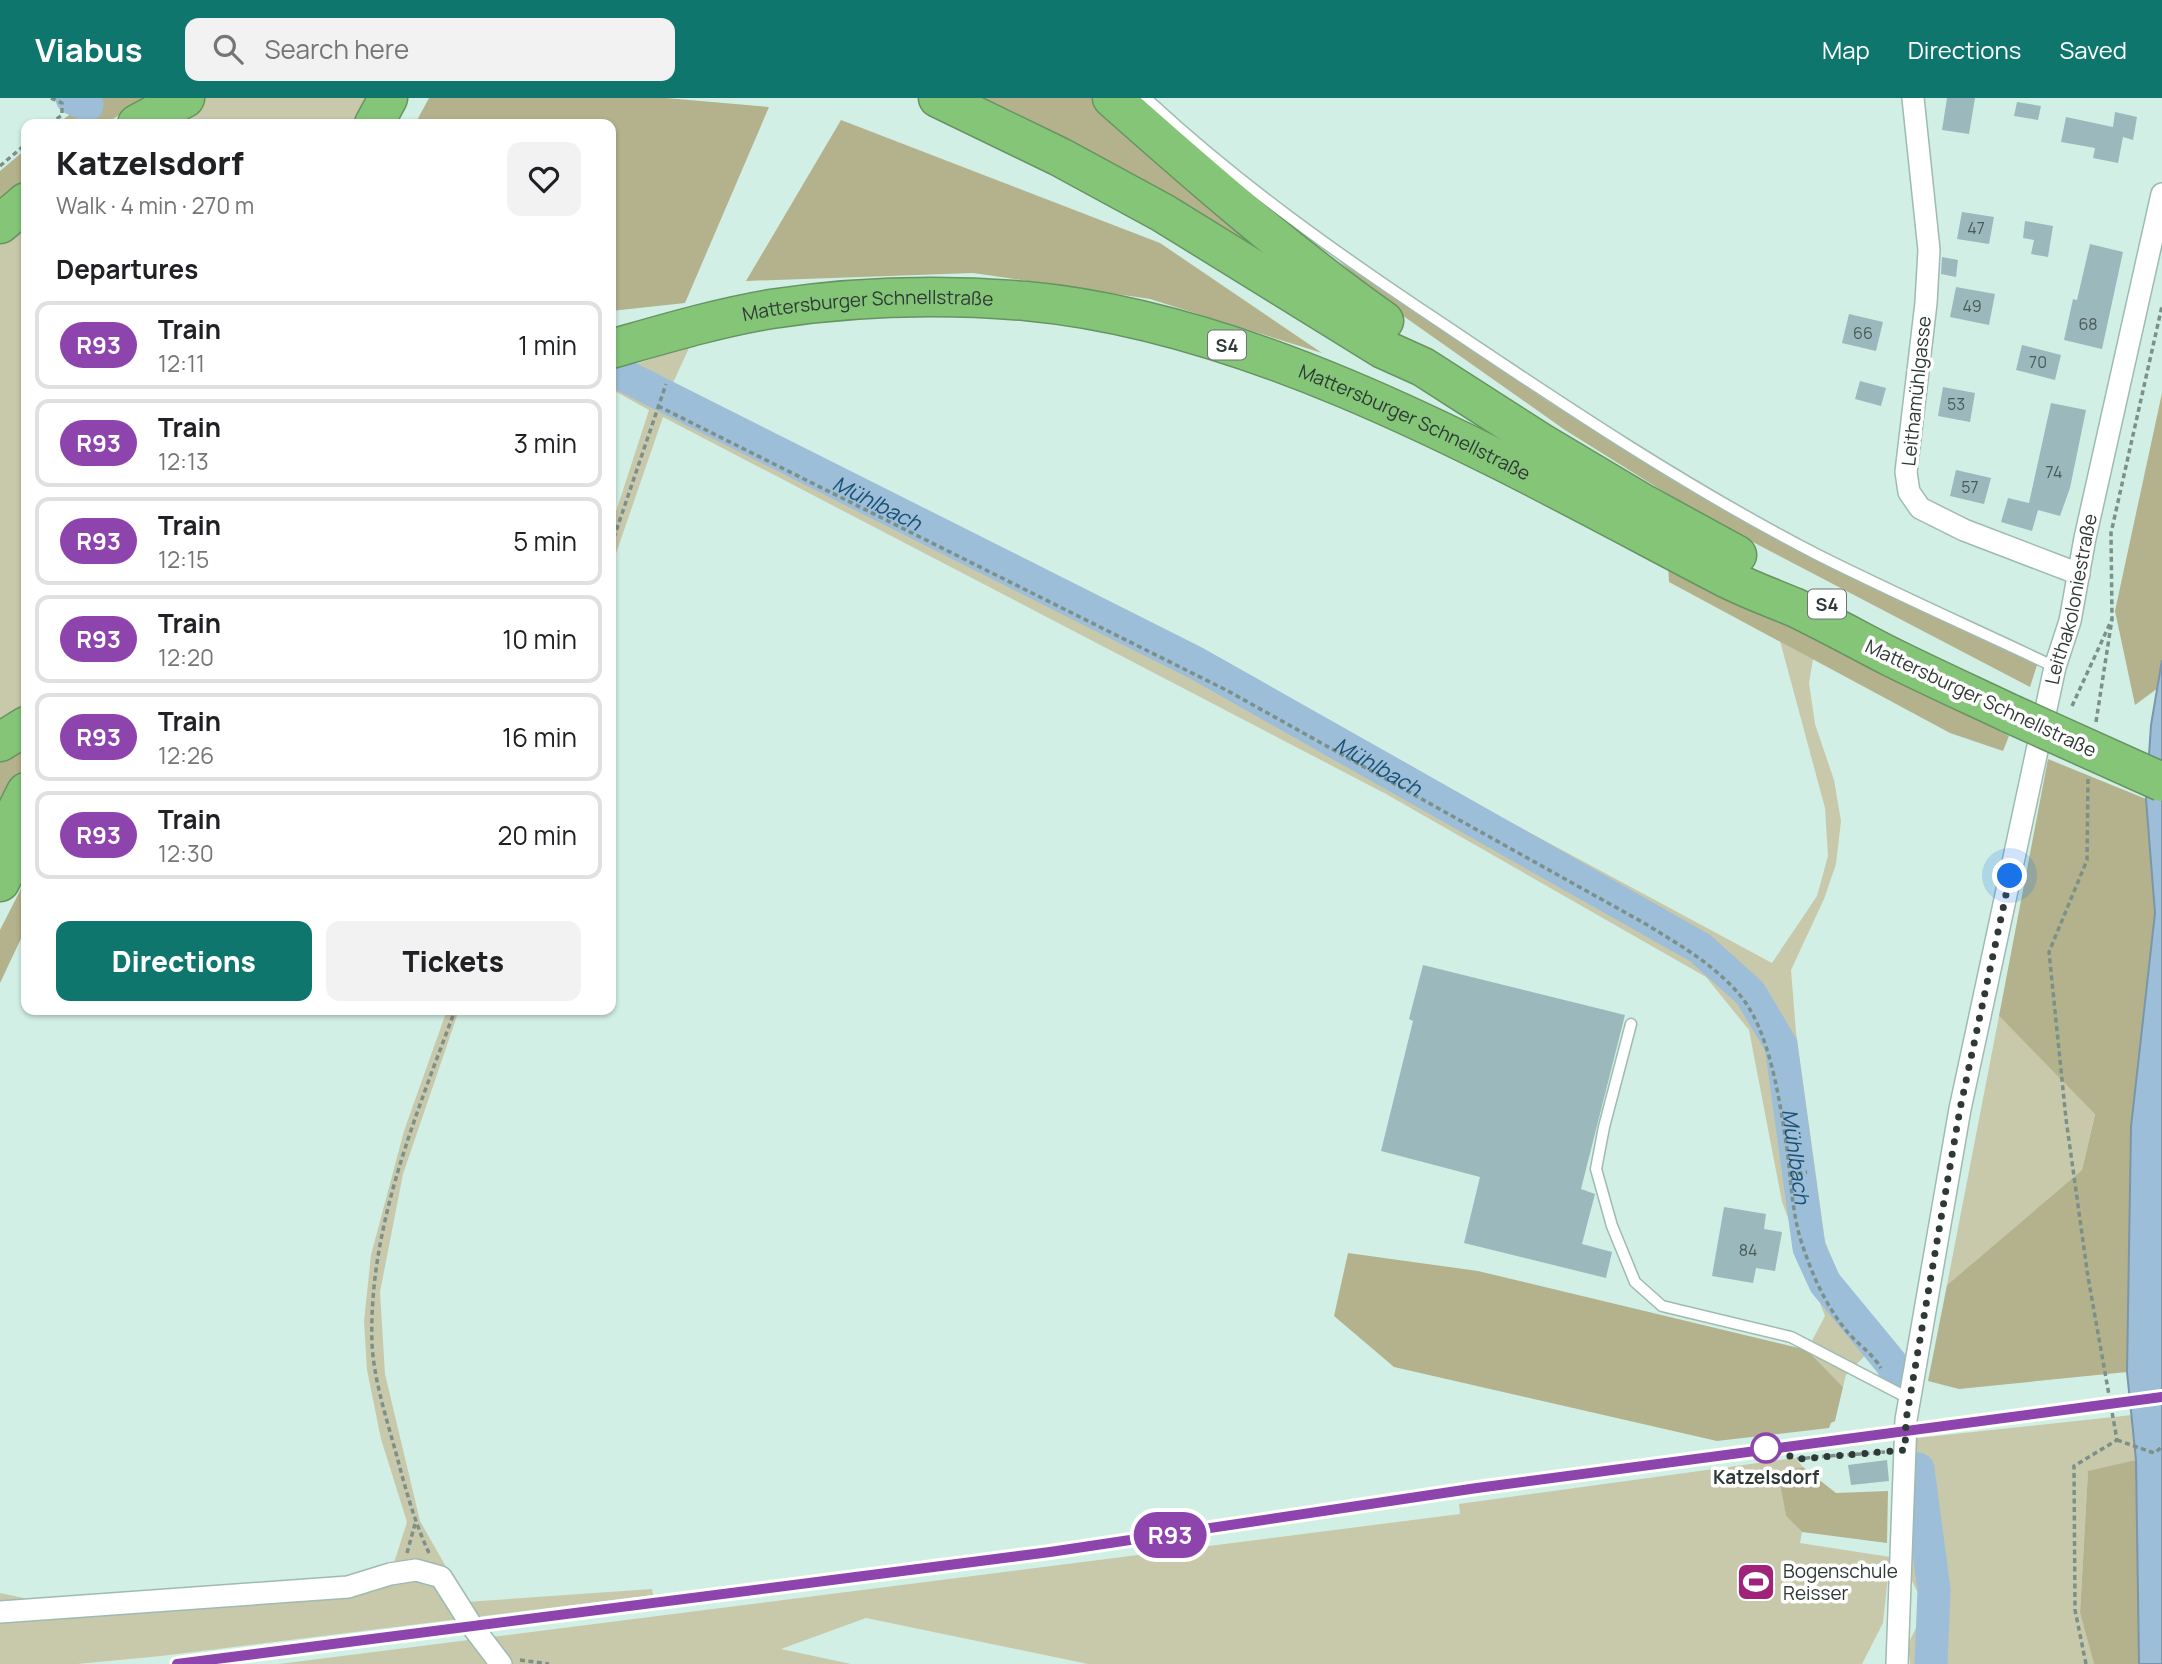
<!DOCTYPE html>
<meta charset="utf-8">
<style>
body{margin:0;font-family:Manrope,sans-serif;background:#f2f2f2;color:#202124;height:100vh;display:flex;flex-direction:column;font-size:26px;white-space:nowrap}
*{box-sizing:border-box;margin:0}
p{font-size:23px;color:#757577}
.icon{flex:none;width:38px;height:38px;fill:none;stroke:currentColor;stroke-width:2;stroke-linecap:round;stroke-linejoin:round}
.map{position:relative;flex:1;overflow:hidden}
.drawer{position:absolute;left:21px;top:21px;width:595px;height:896px;display:flex;flex-direction:column;background:#fff;border-radius:14px;box-shadow:0 2px 5px #0004}
.drawer>*{flex:none}
.badge{padding:0 14px;border-radius:23px;font-size:24px;line-height:46px}
.you{position:absolute;width:35px;height:35px;margin:-18px;border:5px solid #fff;border-radius:50%;background:#1a73e8;box-shadow:0 0 0 10px #1a73e833}
.map>.badge{position:absolute;translate:-50% -50%;box-shadow:0 0 0 4px #fff}
h2{padding:0 35px;font-size:26px;line-height:63px}
.round{display:grid;place-items:center;flex:none;width:74px;height:74px;border-radius:14px;background:#f2f2f2}
.headline{display:flex;align-items:center;justify-content:space-between;height:119px;padding:0 35px}
h1{font-size:33px;font-weight:800;line-height:52px}
.button{display:flex;gap:14px;margin-top:auto;padding:14px 35px}
.button a{flex:1;height:80px;border-radius:14px;background:#0f766e;color:#fff;font-size:28px;font-weight:800;line-height:80px;text-align:center}
.button a+a{background:#f2f2f2;color:#202124}
ul{padding:0;list-style:none}
li{display:flex;align-items:center;gap:21px;height:88px;margin:0 14px 10px;padding:0 21px;border:4px solid #e0e0e0;border-radius:14px}
li div{flex:1}
li b{display:block;font-size:26px}
li em{font-style:normal}
li .badge{min-width:77px;font-weight:700;text-align:center}
header{display:flex;align-items:center;gap:42px;box-sizing:border-box;height:98px;padding:0 35px;background:#0f766e;color:#fff}
header strong{font-size:33px}
nav{display:flex;gap:38px;margin-inline-start:auto;font-size:24px}
.search{width:490px;height:63px;background:#f2f2f2;display:flex;align-items:center;gap:18px;box-sizing:border-box;padding:0 24px;border-radius:14px;color:#757577;font-size:26px}
.map>svg:first-child{display:block}
</style>
<header>
<strong>Viabus</strong>
<div class="search"><svg class="icon" aria-label="search" viewBox="0 0 24 24"><circle cx="10" cy="10" r="6"/><path d="M15 15l6 6"/></svg>Search here</div>
<nav><a>Map</a><a>Directions</a><a>Saved</a></nav>
</header>
<div class="map">
<svg width="2162" height="1566" viewBox="0 0 2162 1566">
<rect width="100%" height="100%" fill="#d2efe6"/>
<g fill="#c8c8ab">
<polygon points="185,0 388,0 374,26 137,26"/>
<polygon points="26,104 26,628 0,644 0,126"/>
<polygon points="690,248 672,287 1306,614 1772,865 1817,798 1828,758 1825,710 1780,543 1813,561 1809,585 1815,626 1834,682 1841,723 1836,766 1824,801 1791,872 1796,934 1825,1143 1839,1178 1887,1235 1846,1277 1843,1289 1807,1252 1825,1218 1782,1104 1749,932 1706,879 1386,696 663,319 611,470 611,429 649,312 611,291 611,274"/>
<polygon points="447,912 459,912 403,1076 380,1194 385,1276 420,1423 466,1504 652,1491 653,1497 161,1558 77,1566 0,1566 0,1495 33,1502 378,1477 394,1465 407,1424 381,1341 367,1272 364,1223 371,1157 404,1033"/>
<polygon points="1999,918 2095,1015 2082,1072 1947,1187"/>
<polygon points="2132,1317 2136,1362 2088,1374 2080,1515 2094,1566 1910,1566 1908,1546 1918,1526 1918,1495 1910,1479 1911,1375 1917,1340"/>
<polygon points="1795,1360 1803,1369 1779,1373 1786,1418 1802,1434 1800,1445 1890,1459 1883,1525 1862,1566 1088,1566 866,1520 781,1551 851,1566 279,1566 1460,1416 1459,1406"/>
</g>
<g fill="#b3b28c">
<polygon points="92,0 147,0 105,26 57,26"/>
<polygon points="429,0 666,0 769,9 685,205 611,213 611,26 415,26"/>
<polygon points="938,0 1112,0 1285,148 1264,175"/>
<polygon points="841,22 1160,145 1322,255 1150,201 973,175 746,183"/>
<polygon points="26,51 26,83 0,105 0,73"/>
<polygon points="1339,163 1546,302 1684,388 1821,463 2038,564 2030,589 1701,417 1565,332 1382,203"/>
<polygon points="2162,295 2162,587 2135,607 2115,513"/>
<polygon points="1668,466 2009,638 2003,653 1950,635 1669,484"/>
<polygon points="26,627 26,694 0,746 0,644"/>
<polygon points="2048,661 2146,701 2155,815 2131,1029 2127,1274 1959,1291 1928,1283 1947,1187 2082,1072 2095,1016 1999,918"/>
<polygon points="26,781 26,830 0,885 0,832"/>
<polygon points="1348,1155 1478,1173 1807,1252 1843,1289 1835,1323 1831,1325 1829,1330 1717,1343 1394,1269 1334,1218"/>
<polygon points="2136,1362 2139,1566 2094,1566 2080,1515 2088,1373"/>
<polygon points="1803,1369 1836,1395 1888,1393 1887,1445 1802,1434 1786,1418 1778,1373"/>
</g>
<polygon fill="#9cbed8" stroke="#7b96a8" stroke-width="2" points="2162,562 2162,1566 2139,1566 2136,1362 2127,1274 2131,1029 2155,815 2146,701 2151,627"/>
<g fill="none" stroke-linecap="round" stroke-linejoin="round">
<g stroke="#9cbed8" stroke-width="33">
<polyline points="72,0 87,7"/>
<path id="s1" d="M611,271L1196,565L1700,850L1750,895L1781,947L1809,1150L1825,1185L1891,1265L1901,1283"/>
<polyline points="1918,1371 1934,1492 1931,1566"/>
</g>
</g>
<g fill="#9bb8bd">
<polygon points="1947,0 1975,0 1969,36 1942,32"/>
<polygon points="2017,4 2041,8 2038,22 2014,18"/>
<polygon points="2115,14 2137,19 2133,42 2123,39 2118,65 2093,60 2095,50 2061,44 2066,19 2113,29"/>
<polygon points="1962,114 1994,119 1989,146 1957,141"/>
<polygon points="2025,123 2053,128 2048,159 2031,156 2034,142 2023,140"/>
<polygon points="2090,146 2123,154 2102,251 2064,242 2073,201 2077,202"/>
<polygon points="1942,159 1958,162 1956,179 1941,176"/>
<polygon points="1956,189 1995,196 1989,227 1950,219"/>
<polygon points="1849,216 1883,224 1876,253 1842,245"/>
<polygon points="2022,247 2061,257 2055,282 2016,272"/>
<polygon points="1860,283 1886,290 1881,308 1855,301"/>
<polygon points="1943,289 1975,295 1970,324 1938,318"/>
<polygon points="2051,305 2086,312 2070,390 2060,418 2038,412 2032,433 2001,424 2008,400 2029,405"/>
<polygon points="1956,372 1991,380 1984,406 1950,398"/>
<polygon points="1423,867 1625,917 1581,1091 1595,1096 1582,1146 1612,1154 1606,1180 1464,1145 1480,1079 1381,1053 1413,923 1409,921"/>
<polygon points="1724,1109 1766,1116 1764,1131 1782,1134 1775,1173 1756,1170 1753,1185 1712,1178"/>
<polygon points="1887,1362 1889,1383 1851,1387 1848,1367"/>
</g>
<g fill="none" stroke-linecap="round" stroke-linejoin="round">
<g stroke="#9ebab1" stroke-width="13">
<g id="lane">
<path d="M1146,0C1237,85 1339,157 1443,226C1565,308 1689,391 1820,458C1898,497 1977,532 2055,569"/>
<polyline points="1631,926 1604,1029 1596,1071 1612,1128 1635,1184 1662,1208 1791,1239 1910,1301"/>
</g>
</g>
<g stroke="#9ebab1" stroke-width="24">
<g id="street">
<polyline points="1913,0 1929,152 1926,205 1906,374 1909,394 1920,410 1964,432 2079,476"/>
<polyline points="0,1514 348,1489 390,1476 416,1472 441,1479 472,1528 501,1566"/>
<path id="s2" d="M1897,1566L1906,1322L1960,1011L2055,569L2070,523L2085,440L2162,96"/>
</g>
</g>
<g stroke="#669461" stroke-width="41">
<g id="highway">
<polyline points="938,0 1060,59 1163,115 1383,251 1423,269 1540,344 1644,406 1737,457"/>
<path d="M1112,0C1200,78 1288,155 1384,223"/>
<polyline points="137,26 185,0"/>
<polyline points="374,26 388,0"/>
<polyline points="0,126 26,104"/>
<path id="s3" d="M611,251C664,236 717,220 771,211C856,198 941,196 1026,203C1266,225 1509,367 1720,477C1744,490 1770,499 1796,510C1827,525 1858,542 1889,558C1929,578 1971,597 2011,616"/>
<polyline points="0,644 26,628"/>
<polyline points="0,746 26,694"/>
<polyline points="0,784 26,732"/>
</g>
</g>
<g stroke="#7c908a" stroke-width="3.5" stroke-dasharray="5 3.5" stroke-linecap="butt">
<polyline points="50,26 62,17 62,5 51,0"/>
<polyline points="0,68 26,46"/>
<path d="M658,308L1228,593L1644,825C1678,846 1712,865 1738,895C1770,930 1780,1005 1787,1051C1791,1083 1792,1115 1802,1146C1812,1176 1825,1206 1845,1231C1856,1245 1872,1255 1881,1270"/>
<polyline points="611,448 666,286"/>
<polyline points="2072,608 2112,521 2111,435 2162,208"/>
<polyline points="2096,624 2112,521"/>
<polyline points="2088,681 2087,762 2049,854 2066,1021 2088,1179 2117,1342"/>
<polyline points="1789,1077 1807,1074"/>
<polyline points="2117,1342 2154,1355 2162,1349"/>
<path d="M1798,1359L1799,1361C1828,1357 1856,1357 1885,1354"/>
<polyline points="407,1455 415,1426"/>
<path d="M429,1455C414,1423 405,1389 396,1355C386,1319 374,1282 372,1246C368,1130 416,1018 455,912"/>
<polyline points="520,1562 549,1566"/>
<polyline points="2086,1566 2075,1512 2074,1368 2117,1342"/>
</g>
<use href="#lane" stroke="#fff" stroke-width="10"/>
<use href="#street" stroke="#fff" stroke-width="21"/>
<use href="#highway" stroke="#84c578" stroke-width="38"/>
<polyline stroke="#6c7e78" stroke-width="5" stroke-dasharray="14 7" stroke-linecap="butt" points="177,1566 1050,1454 1477,1390 2162,1299"/>
<g stroke="#669461" stroke-width="41" stroke-linecap="butt">
<polyline id="highway-bridge" points="2011,616 2162,684"/>
</g>
<use href="#highway-bridge" stroke="#84c578" stroke-width="38"/>
</g>
<g fill="none" stroke-linecap="round" stroke-linejoin="round">
<g stroke="#fff" stroke-width="16">
<polyline id="line" points="177,1566 1050,1454 1477,1390 2162,1299"/>
</g>
<use href="#line" stroke="#8e44ad" stroke-width="10"/>
<polyline stroke="#2f3a37" stroke-width="7" stroke-dasharray="0 12.6" points="1766,1350 1799,1361 1905,1352 1906,1322 1960,1011 2010,778"/>
</g>
<defs>
<g id="stadium-square" transform="scale(2.0125)"><rect x="-9" y="-9" width="18" height="18" rx="4" fill="#9f2379" stroke="#fff"/><path d="M0-5a6.5 5 0 1 0 0 10a6.5 5 0 1 0 0-10ZM-3.5-1.8h7v3.6h-7Z" fill="#fff"/></g>
</defs>
<g fill-rule="evenodd">
<use href="#stadium-square" x="1756" y="1484"/>
</g>
<circle fill="#fff" stroke="#8e44ad" stroke-width="3.5" cx="1766" cy="1350" r="14"/>
<g text-anchor="middle" dominant-baseline="central" stroke-width="7" stroke-linejoin="round" paint-order="stroke">
<g font-size="16" fill="#4a5a58">
<text x="1976" y="130">47</text>
<text x="1972" y="208">49</text>
<text x="2088" y="226">68</text>
<text x="1863" y="235">66</text>
<text x="2038" y="264">70</text>
<text x="1956" y="306">53</text>
<text x="2054" y="374">74</text>
<text x="1970" y="389">57</text>
<text x="1748" y="1152">84</text>
</g>
<g fill="#fff" stroke="#6d7573" stroke-width="2">
<rect x="1208" y="232.5" width="38" height="29" rx="5"/>
<rect x="1808" y="491.5" width="38" height="29" rx="5"/>
</g>
<g font-size="18" font-weight="bold" fill="#2f3a37">
<text x="1227" y="247">S4</text>
<text x="1827" y="506">S4</text>
</g>
<g font-size="19" fill="#2f3a37" stroke="#fff">
<text stroke="none"><textPath href="#s3" startOffset="262">Mattersburger Schnellstraße</textPath></text>
<text transform="translate(1916 293) rotate(-84)">Leithamühlgasse</text>
<text stroke="none"><textPath href="#s3" startOffset="830">Mattersburger Schnellstraße</textPath></text>
<text stroke="none"><textPath href="#s2" startOffset="1082">Leithakoloniestraße</textPath></text>
<text transform="translate(1981 600) rotate(25)">Mattersburger Schnellstraße</text>
</g>
<g font-size="19" font-weight="bold" fill="#2f3a37" stroke="#fff">
<text x="1766" y="1379">Katzelsdorf</text>
</g>
<g font-size="19" fill="#2f3a37" stroke="#fff" text-anchor="start">
<text x="1783" y="1473">Bogenschule<tspan x="1783" dy="22">Reisser</tspan></text>
</g>
<g font-size="21" font-style="italic" fill="#1b5175" stroke="#fff">
<text stroke="none"><textPath href="#s1" startOffset="298">Mühlbach</textPath></text>
<text stroke="none"><textPath href="#s1" startOffset="864">Mühlbach</textPath></text>
<text stroke="none"><textPath href="#s1" startOffset="1474">Mühlbach</textPath></text>
</g>
</g>
</svg>
<div class="you" style="left:2010px;top:778px"></div>
<b class="badge" style="left:1170px;top:1437px;background:#8e44ad;color:#fff">R93</b>
<section class="drawer">
<div class="headline"><div><h1>Katzelsdorf</h1><p>Walk · 4 min · 270 m</p></div><a class="round"><svg class="icon" aria-label="heart" viewBox="0 0 24 24"><path d="M12 20l-8-8c-3-5 5-10 8-4 3-6 11-1 8 4z"/></svg></a></div>
<h2>Departures</h2>
<ul>
<li><span class="badge" style="background:#8e44ad;color:#fff">R93</span><div><b>Train</b><p>12:11</p></div><em>1 min</em></li>
<li><span class="badge" style="background:#8e44ad;color:#fff">R93</span><div><b>Train</b><p>12:13</p></div><em>3 min</em></li>
<li><span class="badge" style="background:#8e44ad;color:#fff">R93</span><div><b>Train</b><p>12:15</p></div><em>5 min</em></li>
<li><span class="badge" style="background:#8e44ad;color:#fff">R93</span><div><b>Train</b><p>12:20</p></div><em>10 min</em></li>
<li><span class="badge" style="background:#8e44ad;color:#fff">R93</span><div><b>Train</b><p>12:26</p></div><em>16 min</em></li>
<li><span class="badge" style="background:#8e44ad;color:#fff">R93</span><div><b>Train</b><p>12:30</p></div><em>20 min</em></li>
</ul>
<div class="button"><a>Directions</a><a>Tickets</a></div>
</section>
</div>
